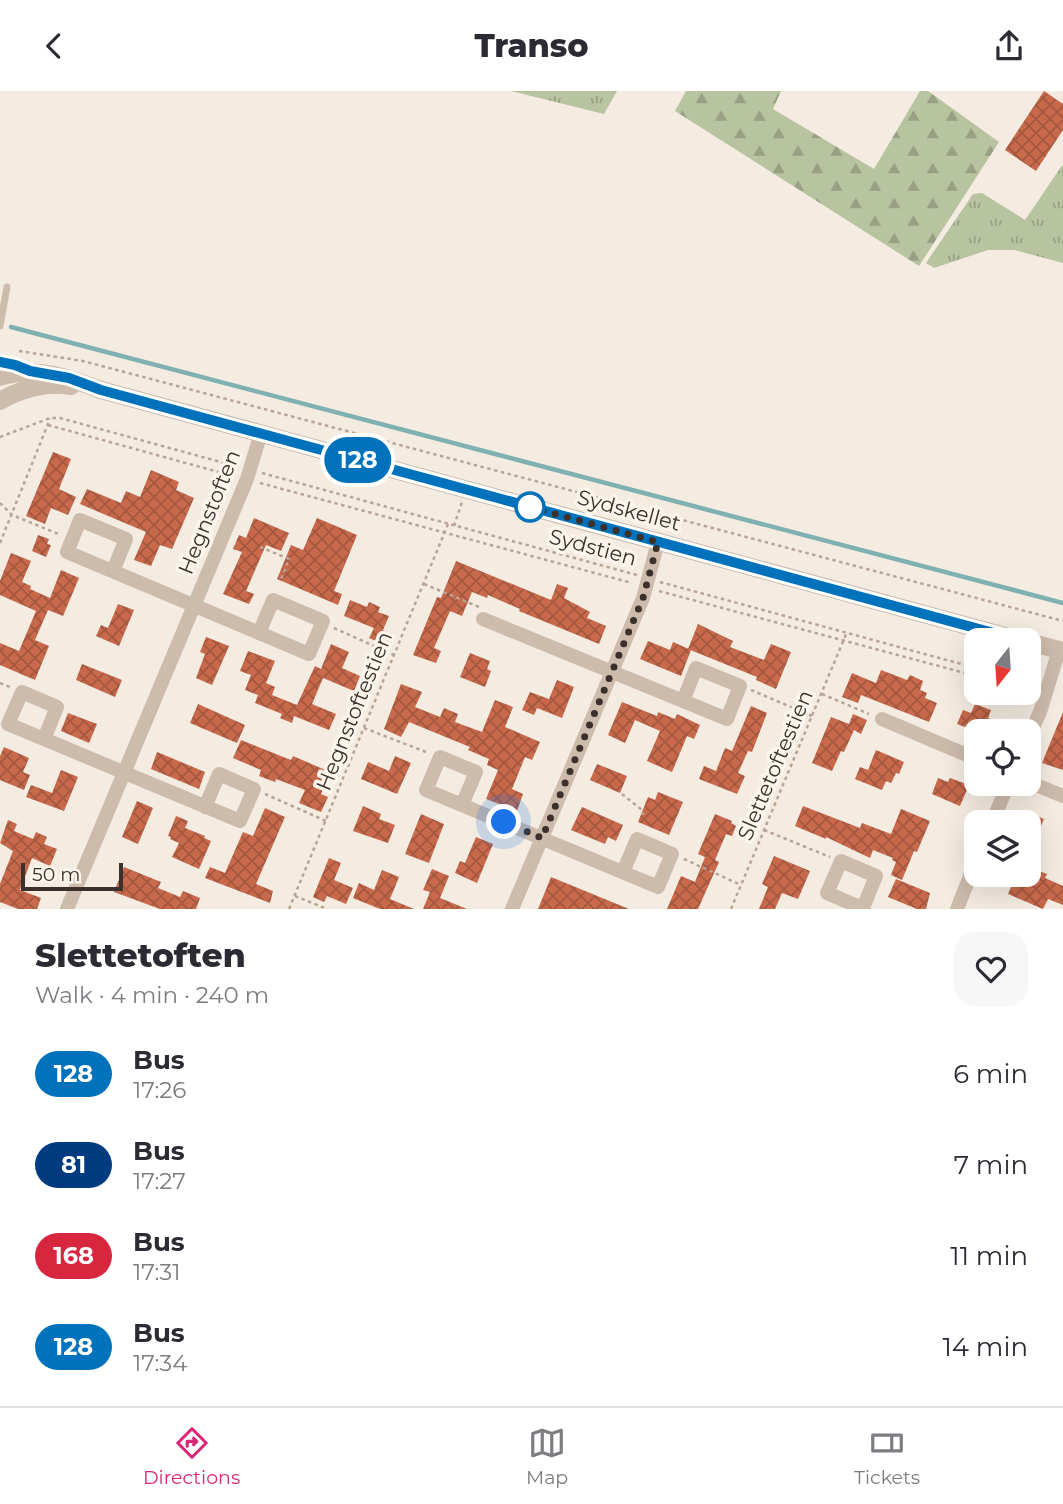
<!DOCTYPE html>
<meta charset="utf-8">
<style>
body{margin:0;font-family:Montserrat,sans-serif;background:#f7f7f7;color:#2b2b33;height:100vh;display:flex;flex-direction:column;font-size:26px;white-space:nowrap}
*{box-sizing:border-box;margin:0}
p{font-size:23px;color:#7c7c81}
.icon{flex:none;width:38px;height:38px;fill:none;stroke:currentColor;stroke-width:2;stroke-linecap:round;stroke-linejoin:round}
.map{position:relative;height:818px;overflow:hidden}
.side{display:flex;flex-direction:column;background:#fff;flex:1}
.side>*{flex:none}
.badge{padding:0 14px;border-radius:23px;font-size:24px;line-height:46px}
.needle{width:46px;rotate:197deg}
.fabs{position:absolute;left:964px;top:537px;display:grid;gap:14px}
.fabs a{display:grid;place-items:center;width:77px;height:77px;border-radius:14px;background:#fff;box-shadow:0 7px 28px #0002;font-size:35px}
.scale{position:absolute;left:21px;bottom:18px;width:102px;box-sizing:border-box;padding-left:7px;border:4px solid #3b302b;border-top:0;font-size:19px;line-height:24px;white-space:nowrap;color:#3b302b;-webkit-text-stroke:5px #fbf5ee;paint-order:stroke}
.you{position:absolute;width:35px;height:35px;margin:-18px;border:5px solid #fff;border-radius:50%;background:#1a73e8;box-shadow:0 0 0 10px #1a73e833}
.map>.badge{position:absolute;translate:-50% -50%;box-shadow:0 0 0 4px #fff}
.round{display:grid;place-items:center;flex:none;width:74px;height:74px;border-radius:21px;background:#f7f7f7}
.head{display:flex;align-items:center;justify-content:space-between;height:119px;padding:0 35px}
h1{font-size:33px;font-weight:800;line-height:52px}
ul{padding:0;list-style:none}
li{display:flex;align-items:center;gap:21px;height:91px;padding:0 35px}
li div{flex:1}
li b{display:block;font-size:26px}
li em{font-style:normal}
li .badge{min-width:77px;font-weight:700;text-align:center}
header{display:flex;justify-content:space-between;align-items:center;height:91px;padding:0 35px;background:#fff;font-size:32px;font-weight:800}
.dock{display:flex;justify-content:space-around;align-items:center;height:98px;border-top:2px solid #e1e1e2;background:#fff;font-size:19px;color:#7c7c81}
.dock a{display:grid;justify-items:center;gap:4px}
.dock .on{color:#db2777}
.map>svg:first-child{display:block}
</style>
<header><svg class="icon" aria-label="back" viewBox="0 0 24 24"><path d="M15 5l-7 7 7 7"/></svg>Transo<svg class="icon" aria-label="share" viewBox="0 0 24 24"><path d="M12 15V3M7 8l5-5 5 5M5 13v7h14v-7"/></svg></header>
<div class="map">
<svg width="1063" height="818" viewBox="0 0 1063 818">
<defs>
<pattern id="grass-tufts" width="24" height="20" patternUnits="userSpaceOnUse" patternTransform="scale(1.75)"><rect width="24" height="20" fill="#b8c4a0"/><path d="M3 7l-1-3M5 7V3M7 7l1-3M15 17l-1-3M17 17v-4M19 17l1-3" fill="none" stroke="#97a083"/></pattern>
<pattern id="forest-firs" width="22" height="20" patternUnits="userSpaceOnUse" patternTransform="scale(1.75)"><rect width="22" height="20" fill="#b8c4a0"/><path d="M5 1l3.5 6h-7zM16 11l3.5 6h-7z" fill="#97a083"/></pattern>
<pattern id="building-cross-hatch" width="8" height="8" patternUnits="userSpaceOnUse" patternTransform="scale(1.75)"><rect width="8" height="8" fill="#c8694b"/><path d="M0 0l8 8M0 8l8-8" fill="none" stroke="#a4573f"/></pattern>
</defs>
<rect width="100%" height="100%" fill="#f4ebe1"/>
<g fill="url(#grass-tufts)">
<polygon points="511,0 617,0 604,23"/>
<polygon points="1063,73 1063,172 1014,159 988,159 934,177 926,172 973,103 982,102 1025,129"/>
</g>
<polygon fill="url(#forest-firs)" points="686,0 781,0 773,18 874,78 920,0 928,0 999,51 919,175 675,20"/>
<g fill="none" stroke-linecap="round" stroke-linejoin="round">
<polyline stroke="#7fb0b2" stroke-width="4.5" points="11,236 1063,512"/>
</g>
<g fill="url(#building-cross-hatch)">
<polygon points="1044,0 1063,13 1063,39 1036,80 1005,59"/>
<polygon points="53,361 71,368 59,398 76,406 68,424 51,417 45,433 26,425"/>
<polygon points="151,379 179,391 176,399 194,407 172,458 160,454 151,475 134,469 146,441 80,413 87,398 121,412 126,400 140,406"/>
<polygon points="254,427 289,442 281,460 266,454 246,500 254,503 249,513 223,503 242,461 233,458 239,444 246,447"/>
<polygon points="317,427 357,444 334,500 342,503 338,514 277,488 291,454 303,459"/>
<polygon points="38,444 49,448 47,453 51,454 46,466 32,460"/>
<polygon points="11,462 31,470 22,491 31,495 30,498 50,507 61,479 79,487 63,525 48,519 35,549 49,555 35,589 0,574 0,552 19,560 36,520 0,504 0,490"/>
<polygon points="456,470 551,509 557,493 568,497 564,507 590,521 587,527 606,535 599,553 519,520 520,518 488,504 487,507 472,501 462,525 450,520 434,557 441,560 436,572 413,564 437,506 441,507"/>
<polygon points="350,509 367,516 369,511 380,516 378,521 389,525 383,539 393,543 388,555 369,547 374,537 344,525"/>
<polygon points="118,513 134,519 119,555 96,545 101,534 108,537"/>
<polygon points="698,533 733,550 730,556 764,569 771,553 791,561 776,598 756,589 757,586 688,558"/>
<polygon points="206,546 229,555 212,594 196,587 205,563 200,561"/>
<polygon points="648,550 670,559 673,551 691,559 681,585 640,568"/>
<polygon points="331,553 349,561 342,577 360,585 354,600 323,587 312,613 336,623 329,639 294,625 292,632 280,627 282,623 255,612 258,604 245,599 251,584 240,580 248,560 275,570 266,592 275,596 272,604 297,614 315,575 321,578"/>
<polygon points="470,562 490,570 487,578 491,580 485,596 460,586"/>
<polygon points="82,573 122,589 115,606 76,589"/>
<polygon points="881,579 907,589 910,584 923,590 920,599 927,602 925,607 937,612 929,631 861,604 858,612 842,606 852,582 876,592"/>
<polygon points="557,589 574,596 562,627 537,617 534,624 522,619 530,601 549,608"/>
<polygon points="401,593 422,601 415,616 440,626 444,617 458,623 455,631 482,641 495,609 513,616 505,636 540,651 532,669 525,666 512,698 523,703 517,720 486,708 498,679 487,674 489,668 468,659 470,656 409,631 401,646 384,638"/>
<polygon points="622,611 657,625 658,621 675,628 677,623 700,634 694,648 687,645 672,681 647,670 660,640 635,629 625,652 608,644"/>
<polygon points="198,613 245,634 237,652 190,632"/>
<polygon points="975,613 991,619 988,627 1001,632 998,640 975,640 957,633 963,619 971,622"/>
<polygon points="751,615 767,622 752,661 748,660 738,682 745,685 737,703 699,688 704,675 716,680 725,657 732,660"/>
<polygon points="1063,621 1063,679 1042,672"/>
<polygon points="68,622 97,633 89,652 61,640"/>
<polygon points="853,623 867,629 861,643 854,639 844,661 841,660 832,680 812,672 831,626 849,633"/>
<polygon points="241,649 291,669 293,665 330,681 321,703 328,706 321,721 299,712 305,699 276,688 275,691 259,685 261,679 233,667"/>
<polygon points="4,656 29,667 23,681 30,684 24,699 0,689 0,665"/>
<polygon points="876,659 904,671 899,683 896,682 891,692 886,690 882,699 855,688 860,676 868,679"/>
<polygon points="157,661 205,681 199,698 151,678"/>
<polygon points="395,665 411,672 397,703 361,688 368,671 389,680"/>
<polygon points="597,673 627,685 620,702 590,689"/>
<polygon points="61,679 78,686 64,720 26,706 31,694 52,702"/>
<polygon points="938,687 948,691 950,687 969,694 960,715 932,703"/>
<polygon points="658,701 683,711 669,744 638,731 648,706 655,709"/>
<polygon points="137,710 153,717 138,753 122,746"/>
<polygon points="363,715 381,723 379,728 395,734 388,752 353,740"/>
<polygon points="803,715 860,737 862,732 891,743 901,718 930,730 917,761 914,760 902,789 891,784 896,771 892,769 893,767 873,759 870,767 826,746 826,748 795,735"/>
<polygon points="582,716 623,734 616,750 608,746 605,753 571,739"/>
<polygon points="265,717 285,726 256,793 273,800 270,812 205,787 210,776 225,782 243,741 253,745"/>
<polygon points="1029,722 1044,728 1029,763"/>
<polygon points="421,723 444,733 429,772 405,763"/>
<polygon points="715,723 732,730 731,732 736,735 732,745 726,743 715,769 719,771 698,818 667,818 681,785 695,791 705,766 698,763"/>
<polygon points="176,725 188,730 185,737 205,745 204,747 211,750 199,778 172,766 179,752 170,748 171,746 168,745"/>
<polygon points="8,729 17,733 14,740 33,748 36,741 47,746 44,753 57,758 50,775 32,767 20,799 41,807 37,818 18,818 0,811 0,793 13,760 0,752"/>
<polygon points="476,746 493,753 477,792 455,782 460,770 465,772"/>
<polygon points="774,765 810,780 798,808 782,802 775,818 759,818 768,796 762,793"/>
<polygon points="329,767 341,772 334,789 353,797 346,813 327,805 324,811 313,806"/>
<polygon points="124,776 161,791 158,797 180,806 183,800 200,807 196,818 160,818 114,801"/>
<polygon points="1029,776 1047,783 1045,787 1063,795 1063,814 1048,808 1043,818 1008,803 1016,784 1029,784"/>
<polygon points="432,778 449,785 440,807 467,818 423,818 430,801 423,799"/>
<polygon points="382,779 399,786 390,808 414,818 380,818 353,807 359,792 374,799"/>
<polygon points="551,786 629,818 538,818"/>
<polygon points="896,788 930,802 926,818 917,818 888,806"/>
</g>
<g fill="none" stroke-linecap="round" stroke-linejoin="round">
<g stroke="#b9a596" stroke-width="2.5" stroke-dasharray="3.5 3.5" stroke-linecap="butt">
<polyline points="19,260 83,270 1063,530"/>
<polyline points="48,334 233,385"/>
<polyline points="0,346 50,327 60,327 239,376"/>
<polyline points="262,382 637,484"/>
<polyline points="260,392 632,492"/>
<polyline points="0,412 12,424 61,444"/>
<polyline points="454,435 462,411"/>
<polyline points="0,452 50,328"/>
<polyline points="260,456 289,468 280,491"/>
<polyline points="660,491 976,577"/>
<polyline points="424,493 479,516"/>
<polyline points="659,500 976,585"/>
<polyline points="334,537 394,564"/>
<polyline points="0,592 10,596"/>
<polyline points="751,599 812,625"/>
<polyline points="822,603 869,623"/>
<polyline points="364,637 426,661"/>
<polyline points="265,703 326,730"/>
<polyline points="622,703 642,719 643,724"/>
<polyline points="764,739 830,766"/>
<polyline points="684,768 741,794"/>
<polyline points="295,805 327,818"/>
<polyline points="289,818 448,433"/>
<polyline points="731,818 847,541"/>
</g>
<polyline stroke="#cdbbac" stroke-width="7" points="0,235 7,196"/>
<g stroke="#cdbbac" stroke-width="14">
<polyline points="0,271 15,274 31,280"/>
<polyline points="113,480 126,448 80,429 67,461 309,563 323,530 273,509 259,542"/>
<polyline points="483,528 727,628 740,595 696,577 683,610"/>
<polyline points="882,628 976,668"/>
<polyline points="1029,645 1040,621 1059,559"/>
<polyline points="44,648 57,616 22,601 8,633 240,730 254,698 219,683 205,716"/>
<polyline points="1029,691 1063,705"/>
<polyline points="462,714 476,681 440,666 426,699 658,796 672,763 637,748 623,781"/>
<polyline points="992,732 1008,693"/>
<polyline points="863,817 876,785 841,770 827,802 864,818"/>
<polyline points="67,818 247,388 261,342"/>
<polyline points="512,818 643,507 658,451"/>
<polyline points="957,818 976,770"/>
</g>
<g stroke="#cdbbac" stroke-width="18">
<path d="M0,286C36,275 67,286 101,299L1023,550"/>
<path d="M0,310C20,298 47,291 71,295"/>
<polyline points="1029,551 1063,560"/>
</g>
</g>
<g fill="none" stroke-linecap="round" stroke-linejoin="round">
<g stroke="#fff" stroke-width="16">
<polyline id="line" points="0,271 15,274 30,280 69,287 101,299 1023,550"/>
</g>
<use href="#line" stroke="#0072bc" stroke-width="10"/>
<polyline stroke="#3b302b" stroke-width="7" stroke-dasharray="0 12.6" points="504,731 542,747 643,507 658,451 530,416"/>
</g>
<circle fill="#fff" stroke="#0072bc" stroke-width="3.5" cx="530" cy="416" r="14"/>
<g text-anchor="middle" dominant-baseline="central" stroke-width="7" stroke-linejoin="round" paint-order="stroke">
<g font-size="21" fill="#3b302b" stroke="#fbf5ee">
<text transform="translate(629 419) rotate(15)">Sydskellet</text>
<text transform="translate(209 421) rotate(-68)">Hegnstoften</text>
<text transform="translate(593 456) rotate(15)">Sydstien</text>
<text transform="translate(354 620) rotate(-68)">Hegnstoftestien</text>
<text transform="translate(775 674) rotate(-67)">Slettetoftestien</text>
</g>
</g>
</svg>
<div class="fabs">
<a><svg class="needle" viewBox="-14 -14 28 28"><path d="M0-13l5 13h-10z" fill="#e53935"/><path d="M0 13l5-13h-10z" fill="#7c7c81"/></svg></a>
<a><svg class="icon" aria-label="locate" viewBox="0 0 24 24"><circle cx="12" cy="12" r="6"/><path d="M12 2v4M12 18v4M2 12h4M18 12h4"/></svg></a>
<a><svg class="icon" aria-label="layers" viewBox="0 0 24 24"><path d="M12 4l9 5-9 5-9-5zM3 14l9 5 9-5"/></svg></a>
</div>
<div class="scale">50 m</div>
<div class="you" style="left:504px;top:731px"></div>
<b class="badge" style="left:358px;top:369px;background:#0072bc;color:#fff">128</b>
</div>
<section class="side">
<div class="head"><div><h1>Slettetoften</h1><p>Walk · 4 min · 240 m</p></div><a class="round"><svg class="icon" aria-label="heart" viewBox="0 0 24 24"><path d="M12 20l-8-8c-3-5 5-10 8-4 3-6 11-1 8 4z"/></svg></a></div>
<ul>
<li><span class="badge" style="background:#0072bc;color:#fff">128</span><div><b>Bus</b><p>17:26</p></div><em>6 min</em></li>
<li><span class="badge" style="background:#003b80;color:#fff">81</span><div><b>Bus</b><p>17:27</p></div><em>7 min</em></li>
<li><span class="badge" style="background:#d7263d;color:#fff">168</span><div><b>Bus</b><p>17:31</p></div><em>11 min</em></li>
<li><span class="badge" style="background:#0072bc;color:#fff">128</span><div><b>Bus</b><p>17:34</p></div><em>14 min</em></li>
</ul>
</section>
<nav class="dock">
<a class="on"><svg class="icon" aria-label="directions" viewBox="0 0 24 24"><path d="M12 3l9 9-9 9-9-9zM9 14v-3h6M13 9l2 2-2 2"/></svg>Directions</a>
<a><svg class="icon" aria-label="map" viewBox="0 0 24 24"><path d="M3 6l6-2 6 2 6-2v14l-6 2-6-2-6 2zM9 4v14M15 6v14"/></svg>Map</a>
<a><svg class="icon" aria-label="tickets" viewBox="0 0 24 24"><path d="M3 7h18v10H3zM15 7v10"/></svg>Tickets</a>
</nav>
